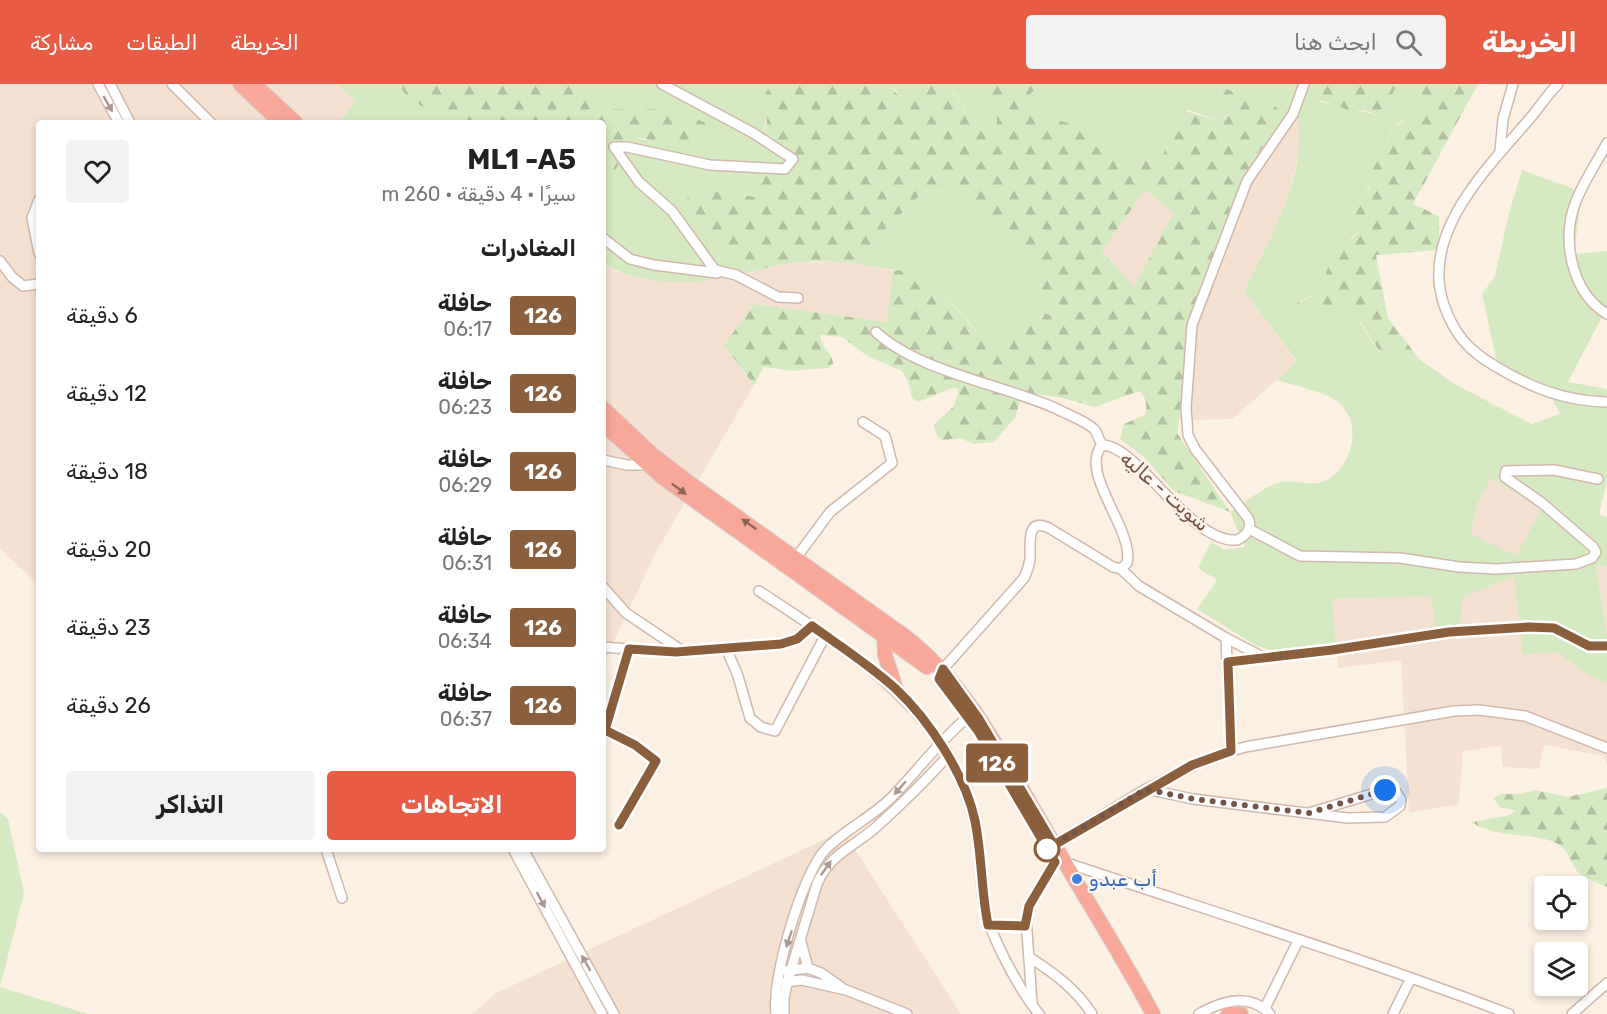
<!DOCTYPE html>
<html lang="ar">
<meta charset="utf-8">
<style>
body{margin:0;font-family:Rubik,Vazirmatn,sans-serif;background:#f2f2f2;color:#222;direction:rtl;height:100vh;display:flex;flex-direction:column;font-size:22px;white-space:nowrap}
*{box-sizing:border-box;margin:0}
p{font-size:20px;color:#767676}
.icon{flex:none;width:33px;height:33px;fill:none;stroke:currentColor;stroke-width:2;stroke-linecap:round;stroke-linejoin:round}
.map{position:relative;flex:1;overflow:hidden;direction:ltr}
.sheet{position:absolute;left:36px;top:36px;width:570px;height:732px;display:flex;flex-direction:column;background:#fff;border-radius:6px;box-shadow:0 3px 9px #0003;direction:rtl}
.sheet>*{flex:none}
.badge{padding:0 12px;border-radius:4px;font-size:21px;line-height:39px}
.buttons{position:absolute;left:1534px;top:792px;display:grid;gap:12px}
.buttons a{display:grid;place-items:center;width:54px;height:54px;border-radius:6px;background:#fff;box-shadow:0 3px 9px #0003;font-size:30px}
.you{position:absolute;width:30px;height:30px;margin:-15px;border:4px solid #fff;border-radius:50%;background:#1a73e8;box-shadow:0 0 0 9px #1a73e833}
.map>.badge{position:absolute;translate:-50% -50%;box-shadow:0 0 0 3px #fff}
h2{padding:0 30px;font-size:22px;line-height:54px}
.round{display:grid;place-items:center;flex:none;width:63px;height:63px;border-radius:6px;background:#f2f2f2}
.overview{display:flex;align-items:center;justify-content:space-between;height:102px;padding:0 30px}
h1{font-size:28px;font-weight:700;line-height:45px}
.action{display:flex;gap:12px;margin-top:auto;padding:12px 30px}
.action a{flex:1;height:69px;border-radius:6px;background:#e85b45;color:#fff;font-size:24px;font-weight:700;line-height:69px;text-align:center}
.action a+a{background:#f2f2f2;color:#222}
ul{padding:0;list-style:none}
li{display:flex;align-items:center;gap:18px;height:78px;padding:0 30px}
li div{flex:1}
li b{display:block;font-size:22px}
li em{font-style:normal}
li .badge{min-width:66px;font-weight:700;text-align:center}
header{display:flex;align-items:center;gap:36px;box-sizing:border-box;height:84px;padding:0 30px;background:#e85b45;color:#fff}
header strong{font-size:28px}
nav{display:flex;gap:33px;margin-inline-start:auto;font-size:21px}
.search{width:420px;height:54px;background:#f2f2f2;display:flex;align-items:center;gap:15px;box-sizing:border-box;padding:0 21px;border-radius:6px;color:#767676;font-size:22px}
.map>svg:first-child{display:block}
</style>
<header>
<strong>الخريطة</strong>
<div class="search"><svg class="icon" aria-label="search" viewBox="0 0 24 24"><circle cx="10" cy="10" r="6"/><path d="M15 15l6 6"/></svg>ابحث هنا</div>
<nav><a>الخريطة</a><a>الطبقات</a><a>مشاركة</a></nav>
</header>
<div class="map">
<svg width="1607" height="930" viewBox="0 0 1607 930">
<defs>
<pattern id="forest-firs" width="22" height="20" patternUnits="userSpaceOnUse" patternTransform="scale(1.5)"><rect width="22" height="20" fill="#d5eac1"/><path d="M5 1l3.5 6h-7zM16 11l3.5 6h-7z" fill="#b1c09f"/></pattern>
</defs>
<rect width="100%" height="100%" fill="#fcf0e2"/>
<g fill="#f4e1d1">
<polygon points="0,0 336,0 356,17 339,39 39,39 39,501 0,465"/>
<polygon points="1287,35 1298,35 1301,57 1286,123 1244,207 1297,278 1232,335 1180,336 1191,269 1229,127 1256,71"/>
<polygon points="1145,106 1173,129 1135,204 1102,167"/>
<polygon points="782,178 847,178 893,186 887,238 754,220 724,261 754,301 656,468 603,581 603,179 615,187 644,195 660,196 722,192 756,187"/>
<polygon points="1491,393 1543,424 1516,473 1471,450 1477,420"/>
<polygon points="1596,480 1607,482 1607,551"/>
<polygon points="1514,492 1558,567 1585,589 1607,599 1607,681 1604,672 1544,661 1539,685 1503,683 1500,662 1463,667 1459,720 1409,729 1401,576 1338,584 1332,515 1431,512 1459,543 1463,513"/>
<polygon points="843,747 961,930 472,930 496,909"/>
</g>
<g fill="#d5eac1" fill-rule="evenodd">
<path d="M336,0H398C414,26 433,22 448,39H339L356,17Z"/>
<path d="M594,0H771C760,17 771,33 763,46L797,74V81L765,79L755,89L756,113L710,107L686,108L691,130L703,150L711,159L725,164L756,187C740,189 724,194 709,196C677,201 630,197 603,179V89H605L615,60L633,54L682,62L715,43L669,25H608L597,15Z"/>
<polygon points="889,0 913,0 916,11 901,12"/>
<path d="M939,0H971L997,16V47C972,52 967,25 955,10C951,5 945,3 939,0Z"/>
<path d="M1042,0H1316L1314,9L1321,18L1377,31L1384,28L1397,0H1424L1414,30L1397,40L1390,49L1354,139L1359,146L1334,173L1326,195L1316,208L1298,219L1343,223L1357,234L1378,267L1386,271L1419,275L1456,301L1532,340L1560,330L1553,316L1523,304L1496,274L1482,210L1495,192L1509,129L1522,86L1582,108L1574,170L1607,167V223L1568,298L1607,305V397L1599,430L1607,433V482L1596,481L1607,551V599L1585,589L1558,568L1523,570L1514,492L1463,513L1459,544L1436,545L1431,512L1332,515L1336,561L1271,566L1257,562L1197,525L1217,496L1198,484L1211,458L1224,466L1245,463L1230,428C1245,419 1261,405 1277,399C1293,393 1310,405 1327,396C1353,382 1363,339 1338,318C1326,308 1293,301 1277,296L1297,277L1244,207C1270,154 1306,96 1298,35H1287L1285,30L1273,21L1256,18L1220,2L1219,7L1224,16L1233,20V26L1221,37L1188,26L1171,38L1163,74L1133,79L1088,59L1069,39C1049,39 1034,31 1030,10ZM1491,394L1542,424L1516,472L1471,450L1477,420Z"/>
<path d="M957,106L994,134L1022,178L1034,184L1046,216L1066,224L1068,231L1060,234L1044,229L1018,238L1004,263C978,263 947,202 920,189L862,181L875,155L924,107Z"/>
<polygon points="0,728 8,735 24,809 0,903 88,930 0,930"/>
</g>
<g fill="url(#forest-firs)" fill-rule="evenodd">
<path d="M398,0H594L597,15L608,25H669L715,42L713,50C697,59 678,66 659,62C655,61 651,57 647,55C635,52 625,56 615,60L618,82L613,88L603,89V39H448C433,22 414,26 398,0Z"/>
<path d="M771,0H889L896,9L901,12L916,11L913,0C921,0 930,0 937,0C965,5 962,44 990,48L997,47V16L971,0H1042L1030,10C1035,37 1054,35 1075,40L1088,59L1133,79L1163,74L1171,38L1181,26L1221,37C1227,34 1233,28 1233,20L1224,16L1219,7L1220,2L1256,18L1273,21L1285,30L1287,35L1256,71L1229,127L1191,269L1177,349L1230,428L1174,407L1144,373L1120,355L1124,340L1145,331C1148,323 1146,312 1139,307L1095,323L1059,313L1026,309L1021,312L1016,332L994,358L973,360L961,354L943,356L938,353L933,342L954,322L959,305L952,304L918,318L912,314L908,297L902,287L867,272L842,253L820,251C820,263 833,268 833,280L828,284L791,287L764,283L754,301L724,261L754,220L887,238L893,186C903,187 917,186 926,192C947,207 980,264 1004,263L1018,238L1044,229L1060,234L1067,231L1066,224L1046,216L1034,184L1022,178L994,134L957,106L924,107L875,155L862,181C827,175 789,176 756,187L725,164L711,159L703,150L691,130L686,108L711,107L756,113L755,89L757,82L765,79L796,81V73L761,52L767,40L765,10ZM1145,106L1173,129L1134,203L1102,167Z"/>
<polygon points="1316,0 1397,0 1384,28 1377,31 1364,26 1348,26 1312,13"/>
<path d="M1424,0H1478L1413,120L1439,132V166L1376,171L1388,234L1419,275L1381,270L1360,237L1343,223H1302L1297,219C1329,207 1320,193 1335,171C1340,164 1350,157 1356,151L1359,146L1354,145C1353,131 1362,115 1370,103L1368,92L1379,75L1393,44L1414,30Z"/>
<path d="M1607,704V803C1598,799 1586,795 1578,788C1570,781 1570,768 1560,761C1537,747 1499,756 1471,738L1506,732L1516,727L1500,723L1493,714L1502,710H1522L1534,706L1568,713Z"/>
</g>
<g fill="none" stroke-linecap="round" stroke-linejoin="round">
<g stroke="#d0b8ac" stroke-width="12">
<g id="minor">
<polyline points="98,0 119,39"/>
<polyline points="110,0 130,39"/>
<polyline points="172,0 211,39"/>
<path d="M1558,0C1546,12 1537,27 1526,39C1484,87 1420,152 1444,221C1454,250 1469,267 1495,282C1531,304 1565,317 1607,318"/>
<path d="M1607,59C1597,78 1584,97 1576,117C1561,155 1571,208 1607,230"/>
<polyline points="1500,67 1503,35 1513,0"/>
<polyline points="39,116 32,134 39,169"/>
<polyline points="603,154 630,175 654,181 717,189 672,127 639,98 614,63 627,63 710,81 785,85 793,75 753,49 662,0"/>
<polyline points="0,177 12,193 23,202 39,200"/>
<polyline points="715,186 736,191 778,213 798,214"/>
<path d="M876,248C919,288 1002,300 1057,325C1068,331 1084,336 1094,345C1097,348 1099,356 1102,361"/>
<polyline points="603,376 627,381 646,381"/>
<polyline points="1249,445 1300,472 1400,474 1459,483 1496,485 1576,480 1592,474 1596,468 1593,463 1542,419 1505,393 1506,387 1554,386 1598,395"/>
<polyline points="796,474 830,428 892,379 885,352 863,338"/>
<polyline points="1121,485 1139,502 1226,554 1231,667"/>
<polyline points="603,503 626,529 684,568"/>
<path d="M759,507C845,564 950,627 974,736C981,764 979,793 984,821C989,850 1020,907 1039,930"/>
<polyline points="1226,554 1263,573"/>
<polyline points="603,563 676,569 781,560 797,554 812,542"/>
<polyline points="726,564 738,592 750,634 761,643 775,647 825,552"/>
<polyline points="1228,578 1332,566 1449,548 1529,543 1554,544 1589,562 1607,562"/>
<path d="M939,595L943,585L1024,494C1027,488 1029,482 1030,475C1031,461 1025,433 1049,444L1113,483L1121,485L1127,479C1135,446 1078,389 1102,361C1137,360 1190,460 1237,456C1246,452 1253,444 1248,434L1195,365L1188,351L1186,324L1192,241L1247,97L1293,30L1304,0"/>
<polyline points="1146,705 1193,715 1348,734 1385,733 1400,722 1401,716 1396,708 1385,706 1309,729"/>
<polyline points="619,741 656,677 635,661 605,646 629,565"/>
<polyline points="1054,761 1146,705 1206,675 1245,663 1454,627 1479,626 1525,632 1607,664"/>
<polyline points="326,765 342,814"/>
<polyline points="513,765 602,930"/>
<polyline points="523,765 614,930"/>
<path d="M1064,778C1213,828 1363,874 1509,930"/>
<polyline points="988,841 1025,842"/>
<polyline points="801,858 808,884"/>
<path d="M1029,873C1054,889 1076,905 1092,930"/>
<polyline points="786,887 808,884 821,889 841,903"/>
<polyline points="785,898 802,896 846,906 907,930"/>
<polyline points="1032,918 1026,834 1029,822 1055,778"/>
<polyline points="1265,924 1298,857"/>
<path d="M776,930C771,896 802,791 825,766C845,745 873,733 893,712C919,685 939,657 968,633"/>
<path d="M784,930V914L787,899L817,800C829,771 853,763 875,744C901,721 925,697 948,672L947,667"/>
<path d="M1199,930C1222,917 1249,908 1270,930"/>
<polyline points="1393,930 1411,894"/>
<polyline points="1572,930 1607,899"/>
</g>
</g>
<g stroke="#d8cfcc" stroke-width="16">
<g id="highway">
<polyline points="240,0 281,39"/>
<polyline points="254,0 296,39"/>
<path d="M603,324L653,371L691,400L906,553C974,606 1010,688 1054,760C1087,817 1122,872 1153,930"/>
<polyline points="603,340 662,393 927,583"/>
<polyline points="884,550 885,571 896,605"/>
<polyline points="1228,930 1241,930"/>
</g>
</g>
<use href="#minor" stroke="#fff" stroke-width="9"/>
<use href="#highway" stroke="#f8a898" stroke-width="14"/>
</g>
<defs><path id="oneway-solid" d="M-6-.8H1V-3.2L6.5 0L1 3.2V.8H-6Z" transform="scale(1.5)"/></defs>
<g fill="#ac9891">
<use href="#oneway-solid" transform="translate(108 20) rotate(60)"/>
<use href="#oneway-solid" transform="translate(900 704) rotate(131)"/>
<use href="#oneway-solid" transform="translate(826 784) rotate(-55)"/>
<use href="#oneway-solid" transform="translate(541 816) rotate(62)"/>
<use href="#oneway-solid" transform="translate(789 855) rotate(108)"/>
<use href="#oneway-solid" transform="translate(586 879) rotate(-119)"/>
</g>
<g fill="#8f6558">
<use href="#oneway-solid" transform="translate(679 405) rotate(37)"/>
<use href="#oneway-solid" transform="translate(749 440) rotate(-145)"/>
</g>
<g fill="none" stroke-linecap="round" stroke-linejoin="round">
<g stroke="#fff" stroke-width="14">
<path id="line" d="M619,741L656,677L635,661L605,646L629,565L676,568L781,560L797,555L812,542C840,562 871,582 896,605C929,636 966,692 975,737C982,771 981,806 988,841L1025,842L1029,822L1055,778L978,647L939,595L943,585L979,635L1054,761L1192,681L1231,667L1228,578L1332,566L1449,548L1529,543L1554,544L1589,562H1607"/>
</g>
<use href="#line" stroke="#8b5e3c" stroke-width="9"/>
<polyline stroke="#755448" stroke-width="6" stroke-dasharray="0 10.8" points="1047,765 1146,705 1193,715 1309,729 1385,706"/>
</g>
<circle fill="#fff" stroke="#8b5e3c" stroke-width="3" cx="1047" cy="765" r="12"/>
<circle fill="#3f7fe0" stroke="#fff4e9" stroke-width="2" cx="1077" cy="795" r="6"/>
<g text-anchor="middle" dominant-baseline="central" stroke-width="4.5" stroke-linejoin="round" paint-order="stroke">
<g font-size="20" fill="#755448" stroke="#fff4e9">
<text transform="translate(1165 407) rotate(41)">شويت - عاليه</text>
</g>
<g font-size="20" fill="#366cbe" stroke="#fff4e9" text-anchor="start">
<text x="1089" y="795">أب عبدو</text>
</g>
</g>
</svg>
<div class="buttons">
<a><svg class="icon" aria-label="locate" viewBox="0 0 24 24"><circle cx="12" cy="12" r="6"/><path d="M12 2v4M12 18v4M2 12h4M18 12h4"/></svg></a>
<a><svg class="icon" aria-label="layers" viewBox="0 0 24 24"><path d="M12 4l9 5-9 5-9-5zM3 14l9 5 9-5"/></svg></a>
</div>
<div class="you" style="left:1385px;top:706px"></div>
<b class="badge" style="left:997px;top:679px;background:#8b5e3c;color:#fff">126</b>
<section class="sheet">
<div class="overview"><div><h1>ML1 -A5</h1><p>سيرًا · 4 دقيقة · 260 m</p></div><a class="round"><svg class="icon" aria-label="heart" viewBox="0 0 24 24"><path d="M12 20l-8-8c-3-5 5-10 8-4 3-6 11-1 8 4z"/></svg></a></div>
<h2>المغادرات</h2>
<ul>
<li><span class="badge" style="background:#8b5e3c;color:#fff">126</span><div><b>حافلة</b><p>06:17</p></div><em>6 دقيقة</em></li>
<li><span class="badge" style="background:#8b5e3c;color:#fff">126</span><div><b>حافلة</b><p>06:23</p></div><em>12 دقيقة</em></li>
<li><span class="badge" style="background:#8b5e3c;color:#fff">126</span><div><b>حافلة</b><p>06:29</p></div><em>18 دقيقة</em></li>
<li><span class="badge" style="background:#8b5e3c;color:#fff">126</span><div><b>حافلة</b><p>06:31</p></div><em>20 دقيقة</em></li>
<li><span class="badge" style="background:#8b5e3c;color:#fff">126</span><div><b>حافلة</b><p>06:34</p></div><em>23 دقيقة</em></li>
<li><span class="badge" style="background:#8b5e3c;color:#fff">126</span><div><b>حافلة</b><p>06:37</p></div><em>26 دقيقة</em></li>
</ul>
<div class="action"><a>الاتجاهات</a><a>التذاكر</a></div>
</section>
</div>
